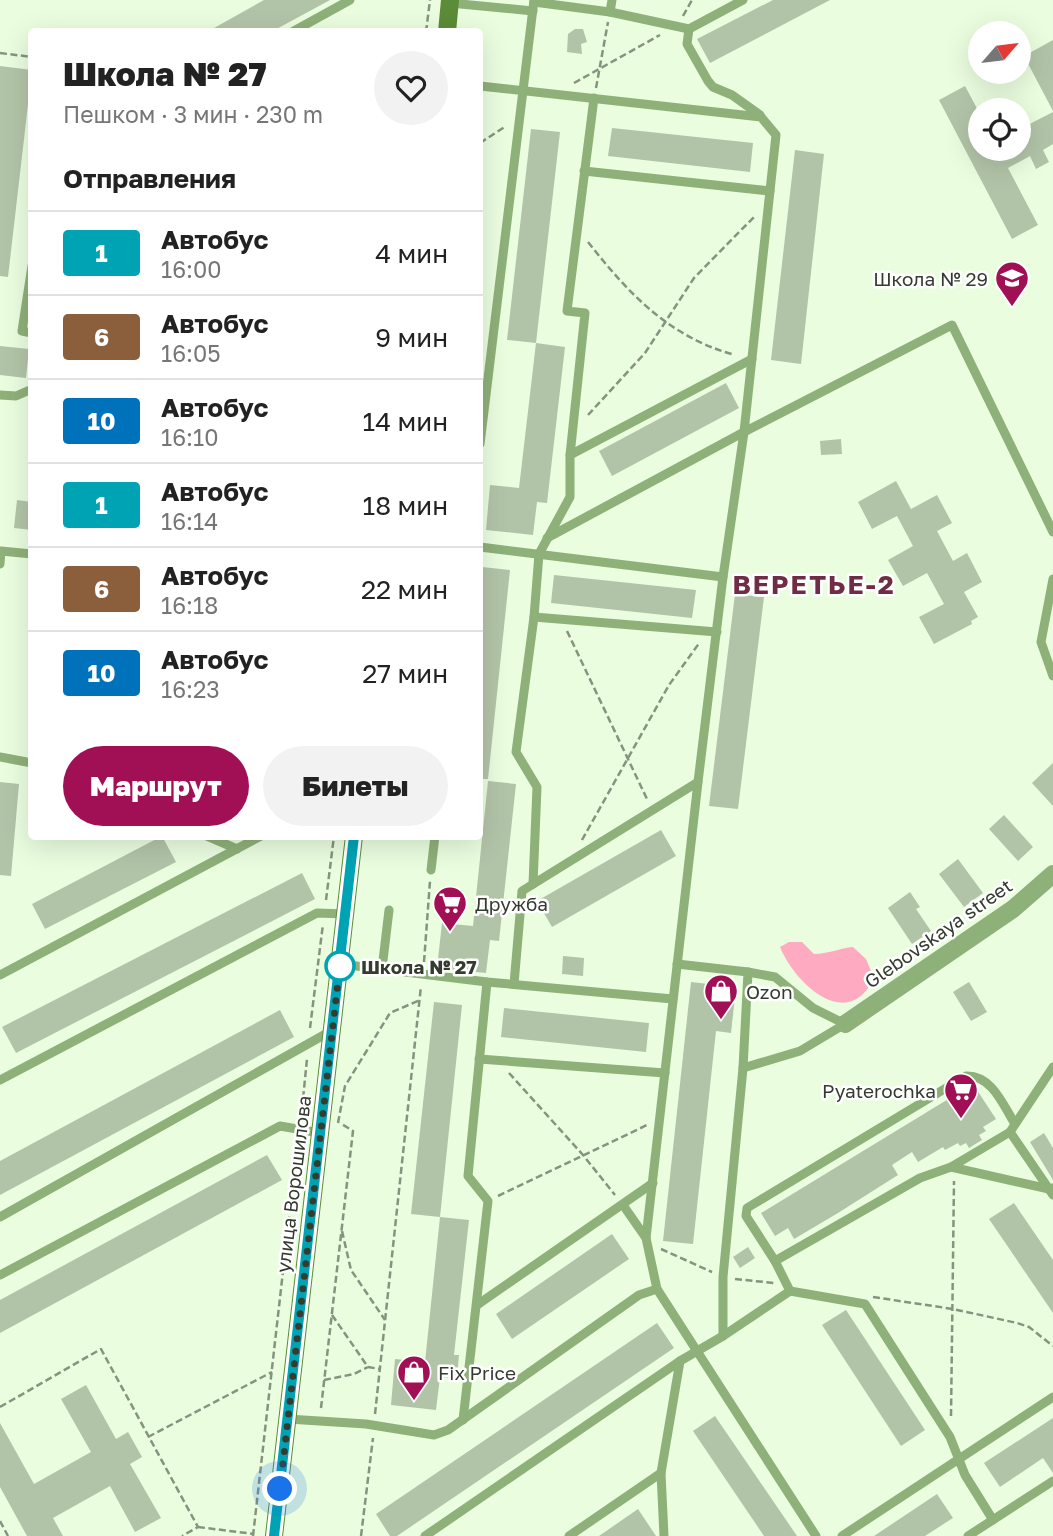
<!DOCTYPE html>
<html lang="ru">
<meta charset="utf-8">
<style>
body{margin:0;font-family:"Golos Text",sans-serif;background:#f2f2f2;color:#222;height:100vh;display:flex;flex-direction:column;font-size:26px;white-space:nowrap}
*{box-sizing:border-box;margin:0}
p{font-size:23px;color:#767676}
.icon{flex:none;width:38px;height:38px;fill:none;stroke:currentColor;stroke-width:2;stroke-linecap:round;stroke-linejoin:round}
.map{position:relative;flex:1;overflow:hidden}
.side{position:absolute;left:28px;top:28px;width:455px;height:812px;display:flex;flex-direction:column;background:#fff;border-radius:7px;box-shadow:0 7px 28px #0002}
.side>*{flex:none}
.badge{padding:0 14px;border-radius:5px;font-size:24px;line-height:46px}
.needle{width:46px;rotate:62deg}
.tools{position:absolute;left:968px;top:21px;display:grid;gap:14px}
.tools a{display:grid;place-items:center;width:63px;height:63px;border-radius:50%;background:#fff;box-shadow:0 7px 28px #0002;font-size:35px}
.you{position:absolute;width:35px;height:35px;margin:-18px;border:5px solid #fff;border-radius:50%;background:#1a73e8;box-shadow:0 0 0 10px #1a73e833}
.map>.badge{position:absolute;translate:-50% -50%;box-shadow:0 0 0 4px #fff}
h2{padding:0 35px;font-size:26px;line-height:63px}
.round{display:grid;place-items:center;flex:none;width:74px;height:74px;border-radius:37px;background:#f2f2f2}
.head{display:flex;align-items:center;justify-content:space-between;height:119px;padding:0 35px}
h1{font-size:33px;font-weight:800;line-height:52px}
.button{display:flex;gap:14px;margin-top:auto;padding:14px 35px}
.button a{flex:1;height:80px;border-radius:42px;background:#a10f54;color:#fff;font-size:28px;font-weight:800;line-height:80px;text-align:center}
.button a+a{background:#f2f2f2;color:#222}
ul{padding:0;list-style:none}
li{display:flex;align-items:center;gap:21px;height:84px;padding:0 35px;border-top:2px solid #e0e0e0}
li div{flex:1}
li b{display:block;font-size:26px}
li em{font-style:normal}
li .badge{min-width:77px;font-weight:700;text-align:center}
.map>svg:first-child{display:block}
</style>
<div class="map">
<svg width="1053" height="1536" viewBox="0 0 1053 1536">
<rect width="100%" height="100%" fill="#eafddf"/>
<path fill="#feabc2" d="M789,942H802L814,954C828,954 840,948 853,947L866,959L874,978C848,1033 795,984 780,947Z"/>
<g fill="#b2c4a8">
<polygon points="264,0 330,0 271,32 207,32"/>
<polygon points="773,0 830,0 710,63 697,39"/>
<polygon points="575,29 583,29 587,42 581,44 582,54 567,52 568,34"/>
<polygon points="1053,40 1053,111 1024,56"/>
<polygon points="0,66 32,70 8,277 0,276"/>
<polygon points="965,86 980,114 980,149 1018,149 1018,130 1053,112 1053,144 1043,150 1049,162 1036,169 1030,156 1008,168 1038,225 1012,239 939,100"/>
<polygon points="612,128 753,143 750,172 608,156"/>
<polygon points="531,129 560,132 536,343 507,340"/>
<polygon points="795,150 824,154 801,364 771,360"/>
<polygon points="536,343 565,347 547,503 537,502 533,535 486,530 490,485 519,488"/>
<polygon points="0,346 29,349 26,378 0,375"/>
<polygon points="726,383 739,408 612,476 599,451"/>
<polygon points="841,439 842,454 821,455 820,441"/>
<polygon points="896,481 911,509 937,495 952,523 937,531 953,561 967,553 982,582 964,592 978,617 971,621 972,624 934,644 919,617 944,604 927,573 903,586 888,560 913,546 897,516 872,529 858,502"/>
<polygon points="17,500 32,502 32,530 14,528"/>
<polygon points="482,567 510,570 488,779 480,779 480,589"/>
<polygon points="554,575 696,590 692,618 551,603"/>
<polygon points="735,594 764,597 738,809 709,806"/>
<polygon points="1053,763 1053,806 1032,783"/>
<polygon points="488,781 516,784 499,941 490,940 486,973 437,968 442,923 473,926"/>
<polygon points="0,782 19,784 11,876 0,875"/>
<polygon points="1004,815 1033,847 1018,861 989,829"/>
<polygon points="661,830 676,856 552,927 537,901"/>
<polygon points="162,836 176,862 45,929 32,904"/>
<polygon points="958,859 983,893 964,907 939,874"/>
<polygon points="302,873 315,899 16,1053 2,1027"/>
<polygon points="910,892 920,907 916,909 931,931 912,944 888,908"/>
<polygon points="563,956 584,958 583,976 562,974"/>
<polygon points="691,982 736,987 731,1033 716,1031 693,1244 663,1241"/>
<polygon points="969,982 987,1012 971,1021 953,992"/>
<polygon points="434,1002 462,1005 440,1217 411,1214"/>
<polygon points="504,1008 649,1023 646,1052 501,1037"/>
<polygon points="280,1010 294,1037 0,1195 0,1161"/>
<polygon points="973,1084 996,1119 983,1127 986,1131 979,1135 982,1140 969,1148 966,1143 960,1146 958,1143 945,1150 943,1147 918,1162 912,1152 892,1165 898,1175 838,1213 794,1239 788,1228 775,1236 761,1213"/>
<polygon points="1044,1133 1053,1148 1053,1180 1030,1142"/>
<polygon points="267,1155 282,1180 0,1333 0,1300"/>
<polygon points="1014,1203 1053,1260 1053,1313 989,1219"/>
<polygon points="440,1217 469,1220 454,1355 459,1355 457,1378 440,1377 436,1410 391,1405 395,1359 425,1362"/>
<polygon points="612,1234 629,1259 512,1339 496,1314"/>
<polygon points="748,1247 755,1258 740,1268 733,1257"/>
<polygon points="846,1310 925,1430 901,1446 822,1325"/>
<polygon points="657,1323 674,1348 397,1536 390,1536 376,1514"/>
<polygon points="86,1385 116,1439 128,1432 142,1457 130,1464 161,1518 135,1532 110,1486 53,1518 63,1536 27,1536 0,1487 0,1423 34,1484 91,1452 61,1399"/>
<polygon points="715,1416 797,1536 764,1536 693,1431"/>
<polygon points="1053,1418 1053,1473 1043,1458 1000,1487 984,1463"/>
<polygon points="937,1494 953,1518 925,1536 874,1536"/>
<polygon points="638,1509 656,1536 599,1536"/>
</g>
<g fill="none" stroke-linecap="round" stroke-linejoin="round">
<g stroke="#86937f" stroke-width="2.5" stroke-dasharray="7 3.5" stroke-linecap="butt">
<polyline points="683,16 692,0"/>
<polyline points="426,32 430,0"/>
<polyline points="0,53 32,57"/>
<polyline points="574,83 660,35"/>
<polyline points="596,88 608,22"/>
<polyline points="480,143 506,126"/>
<path d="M588,242C629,294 669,337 735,355"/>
<polyline points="588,415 645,353 694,278 754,217"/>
<polyline points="567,631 647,799"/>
<polyline points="582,840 669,685 700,642"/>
<polyline points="326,900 334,836"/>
<polyline points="424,962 430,881"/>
<polyline points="310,1028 323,924"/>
<polyline points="509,1073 583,1155 615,1195"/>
<polyline points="301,1119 307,1059"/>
<polyline points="338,1123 345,1086 390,1013 420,1000"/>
<polyline points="498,1196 647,1125"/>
<polyline points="342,1231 351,1270 385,1320"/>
<polyline points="661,1249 712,1272"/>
<polyline points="735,1279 774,1283"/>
<polyline points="873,1297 953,1309 1017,1323 1029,1327 1053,1346"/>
<polyline points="332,1315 368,1367 380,1369"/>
<polyline points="324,1380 354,1374 368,1367"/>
<polyline points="0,1407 101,1349 198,1527 182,1536"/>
<polyline points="321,1408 353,1131 340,1123"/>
<polyline points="375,1414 421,986"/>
<polyline points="951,1416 954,1181"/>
<polyline points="148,1437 272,1372"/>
<polyline points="0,1521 8,1536"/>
<polyline points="198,1527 254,1534"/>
<polyline points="253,1536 298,1139"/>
<polyline points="361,1536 373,1438"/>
</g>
<g stroke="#8eb079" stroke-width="9">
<polyline points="534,2 610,12 612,0"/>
<polyline points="450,3 533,11"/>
<polyline points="610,12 689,29 743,0"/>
<polyline points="689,29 687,44 708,81 713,87 732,95 760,115"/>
<polyline points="292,32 350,0"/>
<polyline points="480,86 761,117 776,135 744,432 723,577 698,782 646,1238"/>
<polyline points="594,98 567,311 585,313 570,455 752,359"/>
<polyline points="584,171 770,191"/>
<polyline points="32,266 22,331 32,333"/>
<polyline points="0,395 16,396 32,389"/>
<polyline points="480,444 534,0"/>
<polyline points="570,455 570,497 539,554 534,617 717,632"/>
<polyline points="547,538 744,432 952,325 1053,532"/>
<polyline points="480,547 723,577"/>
<polyline points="0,564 1,551 32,554"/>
<polyline points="1053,579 1041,642 1053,676"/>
<polyline points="0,757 32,763"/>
<polyline points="207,836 237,849"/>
<polyline points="431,870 435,836"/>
<polyline points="533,884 537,787 516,752 534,617"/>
<polyline points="340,964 487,982 673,999"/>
<polyline points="677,964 748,972 743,1068 723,1277 723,1336"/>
<polyline points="382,969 389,910"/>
<polyline points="748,972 775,977 813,1008 845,1024"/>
<polyline points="0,975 261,836"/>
<polyline points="514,984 522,891 698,782"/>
<polyline points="479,1059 665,1073"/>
<polyline points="1053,1067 1010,1132 1053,1195"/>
<polyline points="743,1068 800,1051 845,1024"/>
<polyline points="0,1080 317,913 346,914"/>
<polyline points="951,1167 1049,1189 1052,1188"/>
<polyline points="623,1205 646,1238 657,1289 816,1536"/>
<polyline points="0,1217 331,1031"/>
<path d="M775,1261L746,1216L747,1208L966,1076C992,1075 1003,1105 1015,1124"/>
<polyline points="0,1275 280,1126 320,1133"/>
<polyline points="790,1291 865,1304 950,1437 965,1475 993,1520"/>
<polyline points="477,1305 653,1183"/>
<polyline points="288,1419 366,1424 434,1435 448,1430 639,1295 657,1289"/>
<polyline points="463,1420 488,1201 468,1176 487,982"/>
<polyline points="425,1536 680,1361"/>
<polyline points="569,1536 661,1473"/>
<polyline points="664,1536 661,1473 680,1361 723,1336 790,1291 775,1261 920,1178 951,1167 1010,1132"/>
<polyline points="842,1536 1053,1397"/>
<polyline points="968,1536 1053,1481"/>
</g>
<polyline stroke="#8eb079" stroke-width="18" points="845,1024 1013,909 1053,874"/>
<g stroke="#5c8c37" stroke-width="18">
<polyline points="447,32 450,0"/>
<polyline points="274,1536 354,836"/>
</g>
</g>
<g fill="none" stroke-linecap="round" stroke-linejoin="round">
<g stroke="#fff" stroke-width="16">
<polyline id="line" points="274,1536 354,836"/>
</g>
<use href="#line" stroke="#00a3b4" stroke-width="10"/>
<polyline stroke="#343c30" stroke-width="7" stroke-dasharray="0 12.6" points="280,1489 340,964 340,966"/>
</g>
<defs>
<g id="school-pin" transform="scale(1.75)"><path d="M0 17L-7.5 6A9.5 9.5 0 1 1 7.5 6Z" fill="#a10f54" stroke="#fff"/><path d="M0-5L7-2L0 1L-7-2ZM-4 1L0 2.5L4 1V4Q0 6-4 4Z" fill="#fff"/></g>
<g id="supermarket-pin" transform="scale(1.75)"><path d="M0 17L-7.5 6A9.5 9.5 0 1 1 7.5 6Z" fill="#a10f54" stroke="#fff"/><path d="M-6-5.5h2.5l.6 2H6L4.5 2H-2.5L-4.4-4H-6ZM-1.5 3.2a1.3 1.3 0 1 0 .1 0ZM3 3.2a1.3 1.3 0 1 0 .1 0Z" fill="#fff"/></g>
<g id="shop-pin" transform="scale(1.75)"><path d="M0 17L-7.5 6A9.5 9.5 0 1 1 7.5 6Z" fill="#a10f54" stroke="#fff"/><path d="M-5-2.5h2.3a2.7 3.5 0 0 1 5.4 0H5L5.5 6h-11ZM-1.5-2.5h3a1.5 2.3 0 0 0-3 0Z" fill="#fff"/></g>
</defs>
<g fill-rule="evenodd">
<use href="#school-pin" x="1012" y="278"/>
<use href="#supermarket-pin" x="450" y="903"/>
<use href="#shop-pin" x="721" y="991"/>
<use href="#supermarket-pin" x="961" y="1090"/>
<use href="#shop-pin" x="414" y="1372"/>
</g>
<circle fill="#fff" stroke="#00a3b4" stroke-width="3.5" cx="340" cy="966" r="14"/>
<g text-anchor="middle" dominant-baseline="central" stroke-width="5" stroke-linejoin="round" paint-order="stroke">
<g font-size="19" fill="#343c30" stroke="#fff" text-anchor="start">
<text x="988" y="278" text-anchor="end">Школа № 29</text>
<text x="475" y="903">Дружба</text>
<text x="746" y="991">Ozon</text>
<text x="936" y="1090" text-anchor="end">Pyaterochka</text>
<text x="438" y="1372">Fix Price</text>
</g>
<g font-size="19" fill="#343c30" stroke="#fff">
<text transform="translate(938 933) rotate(-35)">Glebovskaya street</text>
<text transform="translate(293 1184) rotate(-83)">улица Ворошилова</text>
</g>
<g font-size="19" font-weight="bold" fill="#343c30" stroke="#fff" text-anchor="start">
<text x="361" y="966">Школа № 27</text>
</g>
<g font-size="26" font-weight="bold" letter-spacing="2" fill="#702c44" stroke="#fff">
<text x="814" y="584">ВЕРЕТЬЕ-2</text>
</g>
</g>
</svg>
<div class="tools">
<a><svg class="needle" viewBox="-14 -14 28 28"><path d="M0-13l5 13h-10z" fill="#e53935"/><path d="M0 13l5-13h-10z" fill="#767676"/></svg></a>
<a><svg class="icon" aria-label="locate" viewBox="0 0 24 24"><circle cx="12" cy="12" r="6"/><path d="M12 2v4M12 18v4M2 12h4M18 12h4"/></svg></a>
</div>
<div class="you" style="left:280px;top:1489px"></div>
<section class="side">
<div class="head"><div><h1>Школа № 27</h1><p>Пешком · 3 мин · 230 m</p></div><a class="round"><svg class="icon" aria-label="heart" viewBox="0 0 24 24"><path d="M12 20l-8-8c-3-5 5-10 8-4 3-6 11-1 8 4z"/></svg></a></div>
<h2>Отправления</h2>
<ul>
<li><span class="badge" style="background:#00a3b4;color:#fff">1</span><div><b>Автобус</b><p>16:00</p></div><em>4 мин</em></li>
<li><span class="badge" style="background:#8b5e3c;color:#fff">6</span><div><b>Автобус</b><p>16:05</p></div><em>9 мин</em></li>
<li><span class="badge" style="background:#0072bc;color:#fff">10</span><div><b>Автобус</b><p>16:10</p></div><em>14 мин</em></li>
<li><span class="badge" style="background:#00a3b4;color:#fff">1</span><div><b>Автобус</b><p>16:14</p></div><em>18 мин</em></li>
<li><span class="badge" style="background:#8b5e3c;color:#fff">6</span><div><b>Автобус</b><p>16:18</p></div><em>22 мин</em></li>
<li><span class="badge" style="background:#0072bc;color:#fff">10</span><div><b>Автобус</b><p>16:23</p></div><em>27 мин</em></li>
</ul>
<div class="button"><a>Маршрут</a><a>Билеты</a></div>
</section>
</div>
